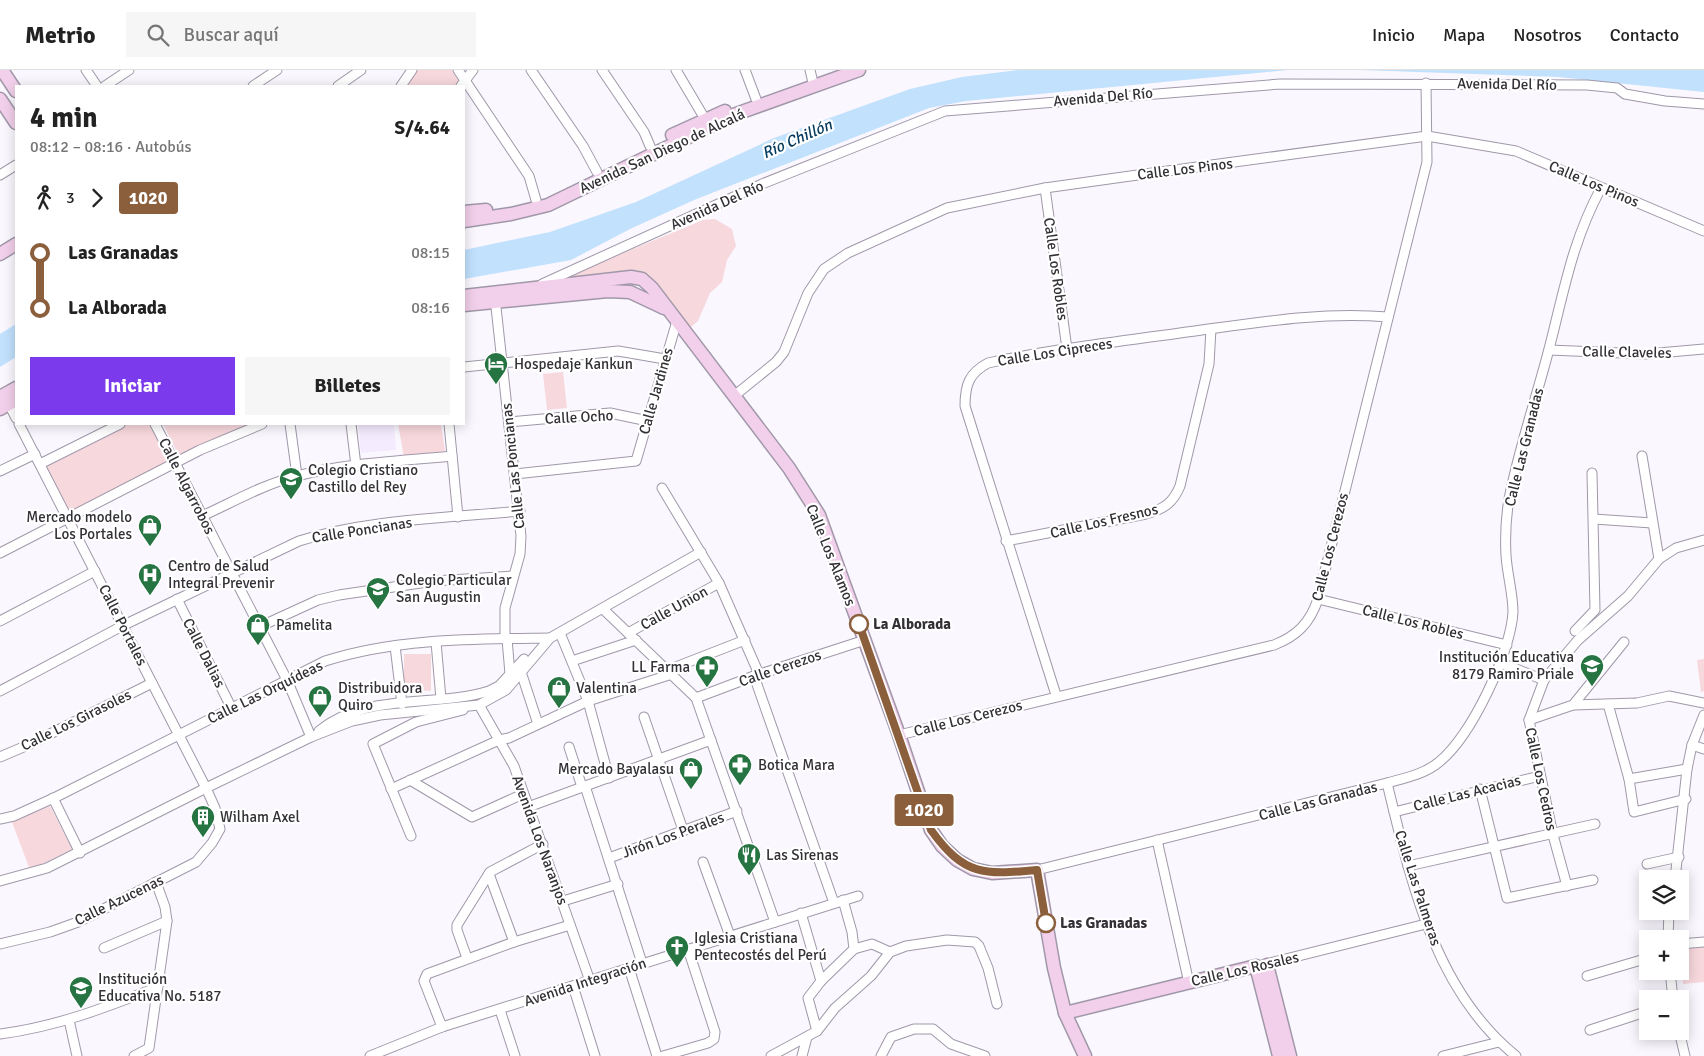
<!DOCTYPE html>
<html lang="es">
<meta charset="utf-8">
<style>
body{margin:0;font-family:Signika,sans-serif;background:#f6f6f6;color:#222;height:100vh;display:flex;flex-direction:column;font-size:19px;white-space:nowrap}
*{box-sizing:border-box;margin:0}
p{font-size:16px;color:#767676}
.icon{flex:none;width:28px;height:28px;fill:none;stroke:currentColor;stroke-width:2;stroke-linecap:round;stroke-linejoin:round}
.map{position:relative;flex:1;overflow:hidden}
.drawer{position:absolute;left:15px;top:15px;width:450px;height:340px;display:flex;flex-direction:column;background:#fff;border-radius:0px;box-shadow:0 2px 12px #0003}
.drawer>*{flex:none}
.badge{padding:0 10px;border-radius:4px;font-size:18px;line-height:32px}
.tools{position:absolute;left:1639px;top:800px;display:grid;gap:10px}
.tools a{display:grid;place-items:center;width:50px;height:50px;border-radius:0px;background:#fff;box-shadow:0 2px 12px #0003;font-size:25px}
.map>.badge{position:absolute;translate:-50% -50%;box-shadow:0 0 0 2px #fff}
.legs{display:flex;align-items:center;gap:8px;height:55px;padding:0 15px;font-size:16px}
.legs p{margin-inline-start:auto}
.overview{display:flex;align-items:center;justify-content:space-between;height:85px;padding:0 15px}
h1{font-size:28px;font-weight:700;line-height:38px}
.cta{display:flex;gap:10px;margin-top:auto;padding:10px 15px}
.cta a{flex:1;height:58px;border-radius:0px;background:#7c3aed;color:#fff;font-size:20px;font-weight:700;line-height:58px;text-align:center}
.cta a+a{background:#f6f6f6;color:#222}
ul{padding:0 15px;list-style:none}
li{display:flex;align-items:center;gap:18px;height:55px;font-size:19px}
li i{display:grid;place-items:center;width:8px;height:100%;margin:0 6px;background:currentColor}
li i::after{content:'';width:12px;height:12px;margin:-6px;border:4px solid;border-radius:50%;background:#fff}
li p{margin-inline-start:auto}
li:first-child i{background:linear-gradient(#0000 50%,currentColor 0)}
li:last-child i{background:linear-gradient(currentColor 50%,#0000 0)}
header{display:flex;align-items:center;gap:30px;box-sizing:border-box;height:70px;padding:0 25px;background:#fff;border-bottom:1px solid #e0e0e0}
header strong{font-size:24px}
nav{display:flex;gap:28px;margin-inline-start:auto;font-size:18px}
.search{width:350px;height:45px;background:#f6f6f6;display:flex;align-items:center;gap:12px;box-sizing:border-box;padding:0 18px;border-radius:0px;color:#767676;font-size:19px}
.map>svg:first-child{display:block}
</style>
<header>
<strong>Metrio</strong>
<div class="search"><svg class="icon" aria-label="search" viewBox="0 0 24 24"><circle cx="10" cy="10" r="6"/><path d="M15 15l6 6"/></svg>Buscar aquí</div>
<nav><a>Inicio</a><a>Mapa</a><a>Nosotros</a><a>Contacto</a></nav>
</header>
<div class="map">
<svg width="1704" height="986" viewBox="0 0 1704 986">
<rect width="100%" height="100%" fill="#faf7fe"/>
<polygon fill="#f4ebff" points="358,354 394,354 396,380 361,383"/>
<g fill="#f7d8dd">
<polygon points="416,0 452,0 459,12 456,16 405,16"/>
<polygon points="715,149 732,159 736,176 727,190 722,212 710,223 698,251 687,260 644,203 558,210 703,150"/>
<polygon points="563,302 567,338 547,340 543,304"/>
<polygon points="123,354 150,354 169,393 69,443 42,394"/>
<polygon points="163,354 257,354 180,388"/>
<polygon points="398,354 441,354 445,381 404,387"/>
<polygon points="404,584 431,584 431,621 404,620"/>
<polygon points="1704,589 1704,621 1701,622 1697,590"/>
<polygon points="50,736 72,779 30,800 12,752"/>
<polygon points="1704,877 1704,912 1683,914 1680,879"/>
</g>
<g fill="#c1e1fd">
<polygon points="1018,0 1288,0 966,31 929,38 694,130 630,159 571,190 464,209 464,180 550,162 636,132 774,68 910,19 962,7"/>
<polygon points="1360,0 1704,0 1704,22 1558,7"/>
<polygon points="16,254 16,287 0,297 0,264"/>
</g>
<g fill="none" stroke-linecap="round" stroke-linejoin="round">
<g stroke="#a098a9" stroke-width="11">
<g id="street">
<polyline points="86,0 97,16"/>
<polyline points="458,0 519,91 529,106 536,130"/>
<polyline points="531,0 583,76 597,102"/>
<polyline points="602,0 644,62 650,76"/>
<polyline points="676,0 705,49"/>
<polyline points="745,0 756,29"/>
<polyline points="810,0 814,17"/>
<polyline points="105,16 129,0"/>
<polyline points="253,16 277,0"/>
<polyline points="338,16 361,0"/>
<polyline points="401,16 412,0"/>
<polyline points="461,16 473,0"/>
<polyline points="0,105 16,95"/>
<polyline points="1045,118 1067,279"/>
<polyline points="542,214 762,114 945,41 1280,14 1587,15 1617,18 1625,24 1665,31 1704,34"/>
<polyline points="495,228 521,466 520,484 505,538 505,569"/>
<polyline points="1549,280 1647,284 1704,279"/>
<polyline points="464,297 618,281 665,289"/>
<polyline points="734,326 776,292 784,282 808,223 824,199 848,183 947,138 1045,118 1123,107 1427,66 1516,81 1704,161"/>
<polyline points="9,334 16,348"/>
<polyline points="509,352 610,343 648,351"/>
<polyline points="155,354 287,610 311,667"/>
<polyline points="290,354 297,406"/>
<polyline points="351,354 356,396"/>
<polyline points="449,354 458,447"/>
<polyline points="1642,386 1659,489"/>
<polyline points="40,394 120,354"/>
<polyline points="0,401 35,384"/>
<polyline points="515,404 636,391 677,251"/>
<polyline points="662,418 719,513 759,604"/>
<path d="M202,446C233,432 264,414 297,406C344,393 403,391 452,386"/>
<polyline points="1594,449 1652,453"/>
<path d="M1006,471L1146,444C1164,439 1173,433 1180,416L1209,294L1211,259"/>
<polyline points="0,483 200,380 262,354"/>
<polyline points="177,529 231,637"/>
<polyline points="1318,529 1507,575"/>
<polyline points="603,539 696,628 775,852"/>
<polyline points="0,551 95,501"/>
<polyline points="259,557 318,530 339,525 434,511 513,506"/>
<polyline points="1575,561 1595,540 1592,403"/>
<polyline points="560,563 588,631 609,708"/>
<polyline points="628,563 719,513"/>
<polyline points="507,569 510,604"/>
<polyline points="436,572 441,629"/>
<polyline points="395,576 402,634"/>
<polyline points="572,591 636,570"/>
<polyline points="1501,593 1544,610"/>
<polyline points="668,600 745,570"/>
<polyline points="521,602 538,654"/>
<polyline points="754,606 834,833"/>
<path d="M0,621L124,555L299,471C368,449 448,448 520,441"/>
<path d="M1056,625L965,336C965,315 969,303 988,293C1051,279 1116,272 1180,263C1249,254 1317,241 1388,247"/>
<polyline points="696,628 754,606 865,570"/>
<polyline points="1608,634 1629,709 1634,742 1686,729"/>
<polyline points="479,635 514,696 590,911"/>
<polyline points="1573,635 1637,633 1669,626 1704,633"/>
<polyline points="644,647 683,760"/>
<polyline points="1529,650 1573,635 1624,572"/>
<path d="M319,661C366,622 433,638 489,621L499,616L524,589"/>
<path d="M899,665L1274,575C1297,566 1310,553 1318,529L1427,92L1426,13"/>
<polyline points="1692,675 1704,679"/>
<polyline points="569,677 582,717"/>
<polyline points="0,687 28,675 152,613"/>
<polyline points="1629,709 1687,699"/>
<polyline points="410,710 472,747 523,724"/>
<path d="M1387,713C1411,811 1434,920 1516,986"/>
<polyline points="585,716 642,893"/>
<polyline points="391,719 499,670 509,668 588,631 672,604"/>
<polyline points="1480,719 1507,828 1593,810"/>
<polyline points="53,728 80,783"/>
<polyline points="528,737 711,670"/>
<polyline points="1394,742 1540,706"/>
<path d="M0,749L14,746L56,727L325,591C397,568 475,569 550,568"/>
<polyline points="411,766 373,674 416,652 463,640"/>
<polyline points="1157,770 1189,913"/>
<polyline points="609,788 737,741"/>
<polyline points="703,792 730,866"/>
<polyline points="1647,794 1679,787"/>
<polyline points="1408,796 1595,754"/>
<path d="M1037,800L1387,713C1405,708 1425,704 1439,692C1471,667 1511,582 1513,542C1513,523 1507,504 1506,485C1505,467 1506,447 1509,429C1519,378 1536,329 1549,279C1564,221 1572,172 1601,118"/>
<polyline points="489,804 514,872"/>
<polyline points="1675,809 1687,699 1692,675 1704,645"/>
<polyline points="0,811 47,798 206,718 311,667 352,651 380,645 479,635 506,620 550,568 701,482"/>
<polyline points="1567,816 1553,765 1529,650 1544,610 1578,570 1628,526 1659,489 1676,478 1704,470"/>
<polyline points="563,831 618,814"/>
<polyline points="801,843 821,911"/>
<polyline points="1668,869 1669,841"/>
<polyline points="0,874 50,862 78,852 196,792 212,773 220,759 215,738 206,718 19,354"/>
<polyline points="1680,874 1704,872"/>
<polyline points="104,878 167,851"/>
<polyline points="854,879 872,874 890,882"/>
<polyline points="467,888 457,860 457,855 490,802 543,774"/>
<polyline points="1262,895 1426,854"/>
<polyline points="629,898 657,986"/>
<polyline points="1670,901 1673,929"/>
<polyline points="1587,906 1648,888"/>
<polyline points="573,916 595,986"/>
<polyline points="500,940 515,986"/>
<polyline points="69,950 77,986"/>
<polyline points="442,957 424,911 427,904 514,872 570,855"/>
<polyline points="1590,960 1648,941"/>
<polyline points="817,961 808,928 821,911 854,879 852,862 843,830"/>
<polyline points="1679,961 1685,986"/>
<path d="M0,964C56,957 107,937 158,917"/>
<polyline points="134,986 149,978 167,851 165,837 156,812"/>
<polyline points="370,986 442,957 858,826"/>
<polyline points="663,986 708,973 714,969 715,962 688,879"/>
<polyline points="771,986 817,961 835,938 871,906 890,882 906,876 947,870 975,872 979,876 988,898 997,934"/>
<polyline points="802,986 807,967"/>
<polyline points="881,986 891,967 914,959 933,959 951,974 985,986"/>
<polyline points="1443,986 1499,972"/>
</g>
</g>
<g stroke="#a098a9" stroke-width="15">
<g id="secondary">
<polyline points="2,0 16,21"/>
<polyline points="0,29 16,53"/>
<polyline points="672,65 725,41"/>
<polyline points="464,142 486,140"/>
<polyline points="464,151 511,144 548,135 736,44 859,0"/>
<polyline points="0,184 16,174"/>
<polyline points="464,226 631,207 642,209 652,218 789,398 819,445 899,665 931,760 942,776 957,790 973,799 992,803 1037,800 1054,898 1065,943 1085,986"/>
<polyline points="464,235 608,221 630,222 664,238"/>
<polyline points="0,327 16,318"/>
<polyline points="0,339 16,330"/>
<polyline points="1267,895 1290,986"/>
<polyline points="1065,943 1256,896 1279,986"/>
</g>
</g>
<use href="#street" stroke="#fff" stroke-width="9"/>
<use href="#secondary" stroke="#f2cfea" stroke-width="12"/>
</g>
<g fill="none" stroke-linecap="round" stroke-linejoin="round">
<g stroke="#fff" stroke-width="11">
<path id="line-1" d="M859,554L931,760C964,806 984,805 1037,800L1046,853"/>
</g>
<use href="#line-1" stroke="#8b5e3c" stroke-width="8"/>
</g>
<defs>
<g id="hotel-pin" transform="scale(1.25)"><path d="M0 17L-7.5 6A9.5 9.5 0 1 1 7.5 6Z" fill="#277443" stroke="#fff"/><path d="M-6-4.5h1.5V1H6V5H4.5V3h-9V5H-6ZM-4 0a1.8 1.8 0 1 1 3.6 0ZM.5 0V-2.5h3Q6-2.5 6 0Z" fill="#fff"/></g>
<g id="school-pin" transform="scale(1.25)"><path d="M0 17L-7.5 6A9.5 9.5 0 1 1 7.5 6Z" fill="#277443" stroke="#fff"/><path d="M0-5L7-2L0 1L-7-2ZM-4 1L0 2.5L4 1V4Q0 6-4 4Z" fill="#fff"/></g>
<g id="shop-pin" transform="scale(1.25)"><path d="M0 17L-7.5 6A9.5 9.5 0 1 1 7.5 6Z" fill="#277443" stroke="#fff"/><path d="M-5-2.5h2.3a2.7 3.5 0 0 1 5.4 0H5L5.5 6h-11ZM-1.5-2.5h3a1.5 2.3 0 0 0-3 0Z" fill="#fff"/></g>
<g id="hospital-pin" transform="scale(1.25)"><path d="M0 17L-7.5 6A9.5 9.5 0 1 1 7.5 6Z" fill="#277443" stroke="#fff"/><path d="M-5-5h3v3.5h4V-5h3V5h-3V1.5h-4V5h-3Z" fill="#fff"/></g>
<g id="pharmacy-pin" transform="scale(1.25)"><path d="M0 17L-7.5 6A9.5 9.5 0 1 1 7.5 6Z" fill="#277443" stroke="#fff"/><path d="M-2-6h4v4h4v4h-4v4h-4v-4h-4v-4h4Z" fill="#fff"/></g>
<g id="building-pin" transform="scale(1.25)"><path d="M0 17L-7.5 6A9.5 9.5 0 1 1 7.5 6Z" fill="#277443" stroke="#fff"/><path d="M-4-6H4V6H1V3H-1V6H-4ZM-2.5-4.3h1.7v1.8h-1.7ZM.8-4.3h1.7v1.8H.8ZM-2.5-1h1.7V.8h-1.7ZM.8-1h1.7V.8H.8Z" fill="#fff"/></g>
<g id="restaurant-pin" transform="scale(1.25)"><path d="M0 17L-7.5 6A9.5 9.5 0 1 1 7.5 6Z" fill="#277443" stroke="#fff"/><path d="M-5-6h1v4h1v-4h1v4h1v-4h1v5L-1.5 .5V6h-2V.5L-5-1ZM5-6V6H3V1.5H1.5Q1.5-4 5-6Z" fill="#fff"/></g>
<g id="church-pin" transform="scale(1.25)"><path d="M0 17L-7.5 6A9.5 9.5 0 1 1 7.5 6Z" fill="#277443" stroke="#fff"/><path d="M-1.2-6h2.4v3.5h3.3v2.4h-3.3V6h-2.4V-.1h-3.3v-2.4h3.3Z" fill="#fff"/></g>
</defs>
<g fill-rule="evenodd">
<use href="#hotel-pin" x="496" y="294"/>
<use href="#school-pin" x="291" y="409"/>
<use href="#shop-pin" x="150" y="456"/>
<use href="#hospital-pin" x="150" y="505"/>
<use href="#school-pin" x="378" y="519"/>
<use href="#shop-pin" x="258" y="555"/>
<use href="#school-pin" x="1592" y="596"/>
<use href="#pharmacy-pin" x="707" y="597"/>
<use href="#shop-pin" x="559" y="618"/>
<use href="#shop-pin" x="320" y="627"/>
<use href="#pharmacy-pin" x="740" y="695"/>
<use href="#shop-pin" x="691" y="699"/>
<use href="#building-pin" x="203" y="747"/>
<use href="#restaurant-pin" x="749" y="785"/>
<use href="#church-pin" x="677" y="877"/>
<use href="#school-pin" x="81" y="918"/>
</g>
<g fill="#fff" stroke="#8b5e3c" stroke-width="2.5">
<circle cx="859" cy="554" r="9"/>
<circle cx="1046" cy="853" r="9"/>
</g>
<g text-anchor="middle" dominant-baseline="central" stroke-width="4.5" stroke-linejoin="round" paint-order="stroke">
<g font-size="15" fill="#333036" stroke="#fff">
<text transform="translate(1507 14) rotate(1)">Avenida Del Río</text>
<text transform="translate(1103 27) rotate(-5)">Avenida Del Río</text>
<text transform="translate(662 81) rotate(-25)">Avenida San Diego de Alcalá</text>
<text transform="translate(1185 99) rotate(-7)">Calle Los Pinos</text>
<text transform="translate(1594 114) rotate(23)">Calle Los Pinos</text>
<text transform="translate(717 135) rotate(-24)">Avenida Del Río</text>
<text transform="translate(1056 199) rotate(82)">Calle Los Robles</text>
<text transform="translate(1055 282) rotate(-9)">Calle Los Cipreces</text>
<text transform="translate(1627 282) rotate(1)">Calle Claveles</text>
<text transform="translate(656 321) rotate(-74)">Calle Jardines</text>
<text transform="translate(579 347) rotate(-3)">Calle Ocho</text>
<text transform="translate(1524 377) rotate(-76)">Calle Las Granadas</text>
<text transform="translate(513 396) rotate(-96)">Calle Las Poncianas</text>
<text transform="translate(187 416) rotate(63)">Calle Algarrobos</text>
<text transform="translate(1104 451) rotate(-13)">Calle Los Fresnos</text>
<text transform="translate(362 460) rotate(-9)">Calle Poncianas</text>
<text transform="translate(1330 477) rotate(-76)">Calle Los Cerezos</text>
<text transform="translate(831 485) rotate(68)">Calle Los Alamos</text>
<text transform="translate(674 538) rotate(-29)">Calle Union</text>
<text transform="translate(1413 552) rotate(14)">Calle Los Robles</text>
<text transform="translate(123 555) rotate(63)">Calle Portales</text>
<text transform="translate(204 583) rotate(63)">Calle Dalias</text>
<text transform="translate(780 598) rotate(-19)">Calle Cerezos</text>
<text transform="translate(265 622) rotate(-26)">Calle Las Orquídeas</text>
<text transform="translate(968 648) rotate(-14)">Calle Los Cerezos</text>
<text transform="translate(76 650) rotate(-26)">Calle Los Girasoles</text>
<text transform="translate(1541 709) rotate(78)">Calle Los Cedros</text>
<text transform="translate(1467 723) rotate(-14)">Calle Las Acacias</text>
<text transform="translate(1318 731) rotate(-14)">Calle Las Granadas</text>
<text transform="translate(673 765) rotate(-20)">Jirón Los Perales</text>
<text transform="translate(540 770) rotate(70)">Avenida Los Naranjos</text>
<text transform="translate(1418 818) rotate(72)">Calle Las Palmeras</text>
<text transform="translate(119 830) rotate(-26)">Calle Azucenas</text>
<text transform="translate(1245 899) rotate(-13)">Calle Los Rosales</text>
<text transform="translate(585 912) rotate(-18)">Avenida Integración</text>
</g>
<g font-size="15" fill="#333036" stroke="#fff" text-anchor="start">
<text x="514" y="294">Hospedaje Kankun</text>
<text x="308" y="400">Colegio Cristiano<tspan x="308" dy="17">Castillo del Rey</tspan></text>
<text x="132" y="447" text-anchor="end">Mercado modelo<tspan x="132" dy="17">Los Portales</tspan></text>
<text x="168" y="496">Centro de Salud<tspan x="168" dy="17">Integral Prevenir</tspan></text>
<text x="396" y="510">Colegio Particular<tspan x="396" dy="17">San Augustin</tspan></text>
<text x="276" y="555">Pamelita</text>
<text x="1574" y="587" text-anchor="end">Institución Educativa<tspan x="1574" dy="17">8179 Ramiro Priale</tspan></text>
<text x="690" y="597" text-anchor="end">LL Farma</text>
<text x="338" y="618">Distribuidora<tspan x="338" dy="17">Quiro</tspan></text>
<text x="576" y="618">Valentina</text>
<text x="758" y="695">Botica Mara</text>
<text x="674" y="699" text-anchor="end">Mercado Bayalasu</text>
<text x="220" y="747">Wilham Axel</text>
<text x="766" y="785">Las Sirenas</text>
<text x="694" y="868">Iglesia Cristiana<tspan x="694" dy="17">Pentecostés del Perú</tspan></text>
<text x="98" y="909">Institución<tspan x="98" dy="17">Educativa No. 5187</tspan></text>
</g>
<g font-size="15" font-weight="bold" fill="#333036" stroke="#fff" text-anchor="start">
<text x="873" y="554">La Alborada</text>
<text x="1060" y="853">Las Granadas</text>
</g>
<g font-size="16" font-style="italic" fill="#033a5d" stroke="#fff">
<text transform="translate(797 69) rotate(-24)">Río Chillón</text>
</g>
</g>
</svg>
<div class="tools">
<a><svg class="icon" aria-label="layers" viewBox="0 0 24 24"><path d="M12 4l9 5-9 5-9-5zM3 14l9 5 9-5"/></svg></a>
<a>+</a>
<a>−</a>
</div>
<b class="badge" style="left:924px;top:740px;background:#8b5e3c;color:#fff">1020</b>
<section class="drawer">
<div class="overview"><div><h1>4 min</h1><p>08:12 – 08:16 · Autobús</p></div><b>S/4.64</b></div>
<div class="legs"><svg class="icon" aria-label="walk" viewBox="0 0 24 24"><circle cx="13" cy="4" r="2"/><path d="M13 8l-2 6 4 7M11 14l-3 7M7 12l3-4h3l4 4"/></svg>3<svg class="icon" aria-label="forward" viewBox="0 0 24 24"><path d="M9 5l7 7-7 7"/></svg><b class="badge" style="background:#8b5e3c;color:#fff">1020</b></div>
<ul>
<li><i style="color:#8b5e3c"></i><b>Las Granadas</b><p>08:15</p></li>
<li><i style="color:#8b5e3c"></i><b>La Alborada</b><p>08:16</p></li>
</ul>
<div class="cta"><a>Iniciar</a><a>Billetes</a></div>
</section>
</div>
